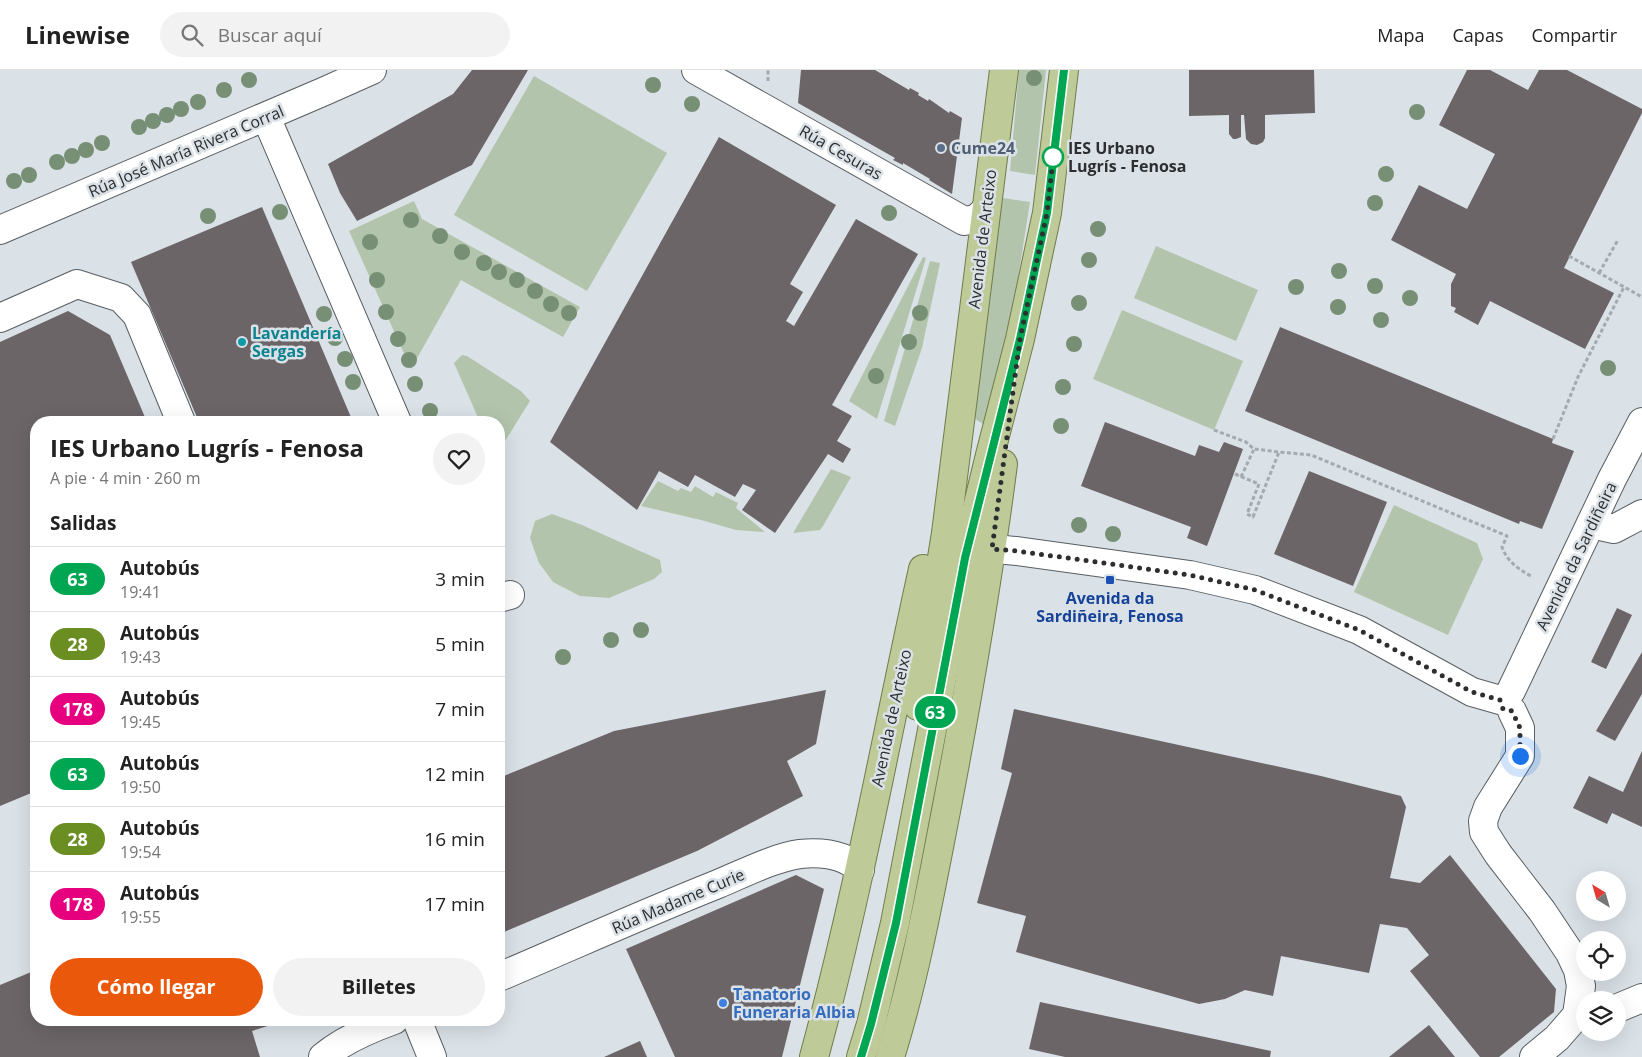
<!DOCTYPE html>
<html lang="es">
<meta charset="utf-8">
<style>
body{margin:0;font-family:"Open Sans",sans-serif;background:#f2f2f2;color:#222;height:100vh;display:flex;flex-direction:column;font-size:19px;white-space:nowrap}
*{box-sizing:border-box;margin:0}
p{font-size:16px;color:#767676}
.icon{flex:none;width:28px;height:28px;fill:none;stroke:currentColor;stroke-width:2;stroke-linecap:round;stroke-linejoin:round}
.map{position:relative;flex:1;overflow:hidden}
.sheet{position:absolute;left:30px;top:346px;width:475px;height:610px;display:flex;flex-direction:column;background:#fff;border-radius:20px;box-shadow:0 5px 20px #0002}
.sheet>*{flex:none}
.badge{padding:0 10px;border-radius:16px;font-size:18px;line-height:32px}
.needle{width:32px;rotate:323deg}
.fabs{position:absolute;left:1576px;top:801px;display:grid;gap:10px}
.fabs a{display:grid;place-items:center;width:50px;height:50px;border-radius:50%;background:#fff;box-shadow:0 5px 20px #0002;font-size:25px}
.you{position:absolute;width:25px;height:25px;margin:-12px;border:4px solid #fff;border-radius:50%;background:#1a73e8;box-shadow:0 0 0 8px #1a73e833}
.map>.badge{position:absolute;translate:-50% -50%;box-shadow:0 0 0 2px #fff}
h2{padding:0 20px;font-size:19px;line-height:45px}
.round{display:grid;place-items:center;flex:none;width:52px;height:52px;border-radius:26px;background:#f2f2f2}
.summary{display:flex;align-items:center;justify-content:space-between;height:85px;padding:0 20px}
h1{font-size:24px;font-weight:700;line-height:38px}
.action{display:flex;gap:10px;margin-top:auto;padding:10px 20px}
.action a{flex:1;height:58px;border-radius:30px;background:#ea580c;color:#fff;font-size:20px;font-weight:700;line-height:58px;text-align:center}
.action a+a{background:#f2f2f2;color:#222}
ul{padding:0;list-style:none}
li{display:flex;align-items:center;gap:15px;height:65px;padding:0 20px;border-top:1px solid #e0e0e0}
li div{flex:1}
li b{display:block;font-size:19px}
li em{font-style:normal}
li .badge{min-width:55px;font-weight:700;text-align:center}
header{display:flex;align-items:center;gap:30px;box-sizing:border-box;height:70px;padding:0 25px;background:#fff;border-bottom:1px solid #e0e0e0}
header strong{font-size:24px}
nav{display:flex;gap:28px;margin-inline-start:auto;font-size:18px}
.search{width:350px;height:45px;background:#f2f2f2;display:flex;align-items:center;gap:12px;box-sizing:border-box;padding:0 18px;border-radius:28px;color:#767676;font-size:19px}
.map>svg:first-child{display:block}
</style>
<header>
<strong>Linewise</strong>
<div class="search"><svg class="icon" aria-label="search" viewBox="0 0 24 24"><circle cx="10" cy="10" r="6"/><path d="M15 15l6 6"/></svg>Buscar aquí</div>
<nav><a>Mapa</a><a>Capas</a><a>Compartir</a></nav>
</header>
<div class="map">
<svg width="1642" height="987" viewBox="0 0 1642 987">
<rect width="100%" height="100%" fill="#dae1e7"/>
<g fill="#b2c5ac">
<polygon points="1019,0 1046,0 1035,105 1010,101"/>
<polygon points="534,6 667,83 587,221 454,145"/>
<polygon points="1003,128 1030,132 1014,234 989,352 983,354 972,347 970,340"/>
<polygon points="414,131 422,149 580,237 563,267 461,210 411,299 349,161"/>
<polygon points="1156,176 1258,220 1236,271 1134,228"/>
<polygon points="923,187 926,188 877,349 849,331"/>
<polygon points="930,191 940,193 922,278 895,356 884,351"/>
<polygon points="1122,240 1243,291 1214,360 1093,309"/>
<polygon points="462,285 467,286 521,321 530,331 505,371 499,372 499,352 480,352 454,293"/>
<polygon points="831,399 851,407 823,456 820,460 793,463"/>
<polygon points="658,411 678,421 681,418 691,422 695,416 713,427 716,422 738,433 736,438 765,462 736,460 701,450 641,436"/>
<polygon points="1394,435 1477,473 1483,489 1448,565 1354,522"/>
<polygon points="552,444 582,455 660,490 662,502 654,509 609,528 580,526 553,512 539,493 530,468 535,451"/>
</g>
<g fill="#6c6568">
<polygon points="472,0 528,0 472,95 357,151 340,123 328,94 453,24"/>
<polygon points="801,0 875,0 909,20 910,18 919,23 918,25 928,31 929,29 949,43 950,41 962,48 952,124 929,110 930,109 903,93 903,95 893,90 895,88 798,33"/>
<polygon points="1189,0 1314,0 1315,43 1265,45 1265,68 1263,72 1257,75 1251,74 1246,69 1244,45 1241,45 1241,67 1236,69 1233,69 1229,64 1229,45 1189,46"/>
<polygon points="1467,0 1490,0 1528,20 1539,0 1567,0 1642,39 1642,43 1564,198 1614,223 1585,279 1490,231 1478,255 1454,242 1456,238 1451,236 1451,214 1456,204 1391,170 1419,115 1467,139 1495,84 1439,55"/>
<polygon points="719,67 836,135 790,214 803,222 786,251 794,256 856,149 918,184 832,335 852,346 837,371 851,379 843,393 828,384 775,463 742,440 756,420 743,414 735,427 695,405 688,417 659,401 637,440 550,372"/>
<polygon points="262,137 353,352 199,352 131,192"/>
<polygon points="68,241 110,265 147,352 36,352 36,721 0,736 0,272"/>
<polygon points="1280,257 1553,369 1552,373 1574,381 1542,459 1520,451 1519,454 1245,341"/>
<polygon points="1105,352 1195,386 1199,375 1219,382 1224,372 1243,379 1207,476 1187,468 1191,457 1081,416"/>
<polygon points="1309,401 1387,432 1353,516 1274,484"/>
<polygon points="1617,538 1632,545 1606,599 1591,592"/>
<polygon points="1642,582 1642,624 1615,671 1596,661"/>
<polygon points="826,620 816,674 787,691 803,726 697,781 499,864 499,708 614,661"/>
<polygon points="1014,639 1321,706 1401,726 1406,737 1390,808 1420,813 1450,785 1556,919 1554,942 1499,987 1480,987 1410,901 1429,885 1407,858 1380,854 1369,903 1281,886 1273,926 1245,920 1225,929 1199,934 1016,882 1026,846 977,833 1012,703 1001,699"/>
<polygon points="1642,681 1642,757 1612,743 1607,754 1573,738 1589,706 1623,722"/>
<polygon points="796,805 824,819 782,987 675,987 626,879"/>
<polygon points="36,900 36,950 287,950 252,961 260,987 0,987 0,915"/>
<polygon points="1040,932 1271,981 1270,987 1065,987 1029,979"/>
<polygon points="1429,955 1455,987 1389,987"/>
<polygon points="640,971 647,987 604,987"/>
</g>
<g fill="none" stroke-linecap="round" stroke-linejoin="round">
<g stroke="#585e62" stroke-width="30">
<g id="minor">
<polyline points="696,0 964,151 976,149 985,141"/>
<polyline points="266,47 397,352"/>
<polyline points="0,160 325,21 372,0"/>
<polyline points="0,248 77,214 121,228 137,245 181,352"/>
<polyline points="1591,454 1614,459 1642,444"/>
<path d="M980,499C987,472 994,480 1017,481L1190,505L1255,520L1359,560L1472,622L1500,630"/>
<polyline points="499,528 510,525"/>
<polyline points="1511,621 1612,409 1642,352"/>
<polyline points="1512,641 1520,658 1520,686 1488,737 1483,751 1484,762 1498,784 1542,841 1570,883 1578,900 1581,916 1577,945 1557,968 1534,987"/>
<path d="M499,907C572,876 645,843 718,814C742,804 776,787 800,784C821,782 845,784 860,800"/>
<polyline points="1618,938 1642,928"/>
<polyline points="417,950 432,987"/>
<path d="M323,987C343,970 369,959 394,950"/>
</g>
</g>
<g stroke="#6f7d48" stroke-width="30">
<g id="major">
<polyline points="918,636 946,463 1004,0"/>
<path d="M814,987C858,826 887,662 923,499"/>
<polyline points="861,987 871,954 895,853 965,488 990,385 1020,269 1047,143 1064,0"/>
<path d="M890,987C915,907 930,823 946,741C968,626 988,510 1003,394"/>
</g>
</g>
<g stroke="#a4aaae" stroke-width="3" stroke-dasharray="4 2.5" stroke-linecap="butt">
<polyline points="768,11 768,0"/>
<polyline points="1569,186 1642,227"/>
<polyline points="1599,203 1618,170"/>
<polyline points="1214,360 1246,372 1254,379 1279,382"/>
<polyline points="1553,369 1578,307 1624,217"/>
<path d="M1235,404L1259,414L1247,444L1253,447L1279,382L1311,385L1507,466L1502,477C1507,491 1518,499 1531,506"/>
<polyline points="1241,407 1254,379"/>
</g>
<use href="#minor" stroke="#fff" stroke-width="28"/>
<use href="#major" stroke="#becb99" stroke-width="28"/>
</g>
<g fill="#778f75">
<circle cx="1034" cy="8" r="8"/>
<circle cx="249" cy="10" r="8"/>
<circle cx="653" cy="15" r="8"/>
<circle cx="224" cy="20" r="8"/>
<circle cx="198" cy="32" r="8"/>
<circle cx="692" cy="34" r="8"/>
<circle cx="181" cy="39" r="8"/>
<circle cx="1417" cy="42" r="8"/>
<circle cx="167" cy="45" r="8"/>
<circle cx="153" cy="51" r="8"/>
<circle cx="139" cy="57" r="8"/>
<circle cx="102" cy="73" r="8"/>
<circle cx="86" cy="80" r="8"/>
<circle cx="72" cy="86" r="8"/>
<circle cx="57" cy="92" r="8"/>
<circle cx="1386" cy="104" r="8"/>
<circle cx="29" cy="105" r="8"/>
<circle cx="14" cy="111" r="8"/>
<circle cx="1375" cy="133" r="8"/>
<circle cx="280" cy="142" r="8"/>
<circle cx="889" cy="143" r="8"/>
<circle cx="208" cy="146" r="8"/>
<circle cx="411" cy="150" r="8"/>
<circle cx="1098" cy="159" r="8"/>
<circle cx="440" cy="166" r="8"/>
<circle cx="370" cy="172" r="8"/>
<circle cx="462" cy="182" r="8"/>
<circle cx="1089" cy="190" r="8"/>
<circle cx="484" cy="193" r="8"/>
<circle cx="1339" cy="201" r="8"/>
<circle cx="499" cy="202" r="8"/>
<circle cx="377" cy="210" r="8"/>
<circle cx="517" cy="210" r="8"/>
<circle cx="1375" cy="216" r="8"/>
<circle cx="1296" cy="217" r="8"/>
<circle cx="535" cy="221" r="8"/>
<circle cx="1410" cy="228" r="8"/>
<circle cx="1079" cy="233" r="8"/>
<circle cx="551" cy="234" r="8"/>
<circle cx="1338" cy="237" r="8"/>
<circle cx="386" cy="242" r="8"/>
<circle cx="569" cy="243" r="8"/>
<circle cx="920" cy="243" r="8"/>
<circle cx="324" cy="244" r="8"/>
<circle cx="1381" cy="250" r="8"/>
<circle cx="335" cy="268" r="8"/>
<circle cx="398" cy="269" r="8"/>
<circle cx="909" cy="272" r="8"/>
<circle cx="1074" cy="274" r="8"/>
<circle cx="345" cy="289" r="8"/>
<circle cx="409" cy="290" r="8"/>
<circle cx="1608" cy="298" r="8"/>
<circle cx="876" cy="306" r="8"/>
<circle cx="353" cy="312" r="8"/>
<circle cx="415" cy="314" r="8"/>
<circle cx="1063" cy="317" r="8"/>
<circle cx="430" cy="341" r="8"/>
<circle cx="1061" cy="356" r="8"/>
<circle cx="1079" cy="455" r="8"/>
<circle cx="1113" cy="464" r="8"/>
<circle cx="641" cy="560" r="8"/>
<circle cx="611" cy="570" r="8"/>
<circle cx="563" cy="587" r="8"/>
</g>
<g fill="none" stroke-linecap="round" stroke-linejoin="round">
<g stroke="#fff" stroke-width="11">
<polyline id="line" points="861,987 871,954 896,853 965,488 1020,269 1047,143 1064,0"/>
</g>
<use href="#line" stroke="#00a651" stroke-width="8"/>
<polyline stroke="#2c2e30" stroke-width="5" stroke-dasharray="0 9" points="1053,87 1054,81 1047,143 1020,269 992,479 1017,481 1190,505 1255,520 1359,560 1472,622 1500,630 1503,639 1512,641 1520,658 1520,686"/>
</g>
<circle fill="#5c6f8a" stroke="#dae1e7" stroke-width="2" cx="941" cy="78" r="5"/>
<circle fill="#fff" stroke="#00a651" stroke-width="2.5" cx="1053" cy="87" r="10"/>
<circle fill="#0f9aa8" stroke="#dae1e7" stroke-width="2" cx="242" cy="272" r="5"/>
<rect fill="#1a4fb4" stroke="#dae1e7" stroke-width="2" x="1105" y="505" width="10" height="10" rx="2.5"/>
<circle fill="#3f7fe0" stroke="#dae1e7" stroke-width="2" cx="723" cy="933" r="5"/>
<g text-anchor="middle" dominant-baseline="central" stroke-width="5" stroke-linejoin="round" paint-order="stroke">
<g font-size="16" font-weight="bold" fill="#4e5e75" stroke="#dae1e7" text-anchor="start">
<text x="951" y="78">Cume24</text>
</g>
<g font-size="16" font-weight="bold" fill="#2c2e30" stroke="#dae1e7" text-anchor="start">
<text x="1068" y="78">IES Urbano<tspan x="1068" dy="18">Lugrís - Fenosa</tspan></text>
</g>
<g font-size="16" fill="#2c2e30" stroke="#dae1e7">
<text transform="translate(186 81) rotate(-23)">Rúa José María Rivera Corral</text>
<text transform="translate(841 82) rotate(30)">Rúa Cesuras</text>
<text transform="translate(982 169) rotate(-83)">Avenida de Arteixo</text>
<text transform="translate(1576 486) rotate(-64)">Avenida da Sardiñeira</text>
<text transform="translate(891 648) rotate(-78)">Avenida de Arteixo</text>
<text transform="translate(678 831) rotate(-23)">Rúa Madame Curie</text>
</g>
<g font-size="16" font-weight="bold" fill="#0d838f" stroke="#dae1e7" text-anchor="start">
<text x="252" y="263">Lavandería<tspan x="252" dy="18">Sergas</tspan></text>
</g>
<g font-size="16" font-weight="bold" fill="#164399" stroke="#dae1e7">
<text x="1110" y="528">Avenida da<tspan x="1110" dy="18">Sardiñeira, Fenosa</tspan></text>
</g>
<g font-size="16" font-weight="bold" fill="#366cbe" stroke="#dae1e7" text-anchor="start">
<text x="733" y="924">Tanatorio<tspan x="733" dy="18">Funeraria Albia</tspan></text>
</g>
</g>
</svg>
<div class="fabs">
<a><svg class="needle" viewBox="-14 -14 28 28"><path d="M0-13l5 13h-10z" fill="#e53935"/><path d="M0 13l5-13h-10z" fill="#767676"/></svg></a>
<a><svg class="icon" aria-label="locate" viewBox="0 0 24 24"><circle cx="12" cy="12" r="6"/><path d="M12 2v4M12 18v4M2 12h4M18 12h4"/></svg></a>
<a><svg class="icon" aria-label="layers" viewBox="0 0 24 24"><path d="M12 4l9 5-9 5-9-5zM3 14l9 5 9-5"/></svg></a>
</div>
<div class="you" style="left:1520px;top:686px"></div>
<b class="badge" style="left:935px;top:642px;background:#00a651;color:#fff">63</b>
<section class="sheet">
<div class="summary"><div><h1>IES Urbano Lugrís - Fenosa</h1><p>A pie · 4 min · 260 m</p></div><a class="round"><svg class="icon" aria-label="heart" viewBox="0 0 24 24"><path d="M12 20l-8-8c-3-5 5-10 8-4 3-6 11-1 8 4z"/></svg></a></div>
<h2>Salidas</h2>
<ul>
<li><span class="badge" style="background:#00a651;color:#fff">63</span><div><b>Autobús</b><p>19:41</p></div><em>3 min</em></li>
<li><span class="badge" style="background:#6b8e23;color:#fff">28</span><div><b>Autobús</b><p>19:43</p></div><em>5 min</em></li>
<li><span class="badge" style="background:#e6007e;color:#fff">178</span><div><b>Autobús</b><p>19:45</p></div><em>7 min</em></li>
<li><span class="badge" style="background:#00a651;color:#fff">63</span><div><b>Autobús</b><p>19:50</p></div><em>12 min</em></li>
<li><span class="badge" style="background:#6b8e23;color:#fff">28</span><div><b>Autobús</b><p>19:54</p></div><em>16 min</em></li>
<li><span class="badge" style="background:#e6007e;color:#fff">178</span><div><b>Autobús</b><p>19:55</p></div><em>17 min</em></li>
</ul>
<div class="action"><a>Cómo llegar</a><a>Billetes</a></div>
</section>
</div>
